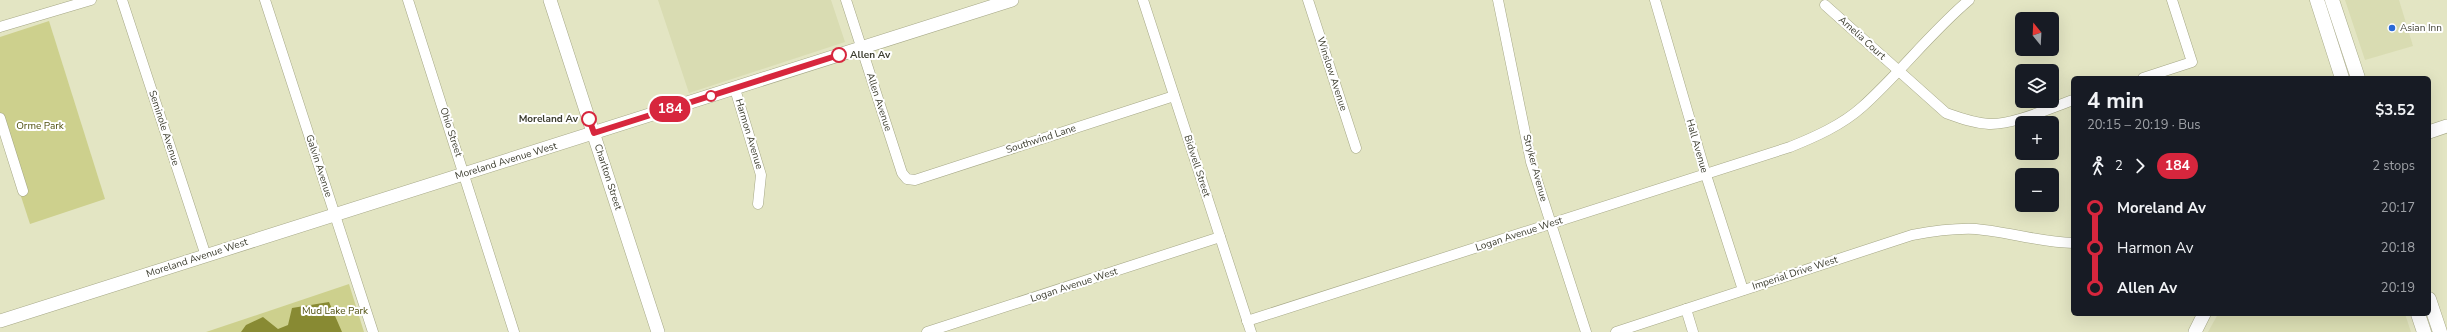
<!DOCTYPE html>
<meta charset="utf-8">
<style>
body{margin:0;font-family:"Nunito Sans",sans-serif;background:#20242c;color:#f1f3f6;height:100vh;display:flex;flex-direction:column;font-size:15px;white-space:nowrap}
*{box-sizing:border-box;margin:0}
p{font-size:13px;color:#9ea1a6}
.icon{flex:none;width:22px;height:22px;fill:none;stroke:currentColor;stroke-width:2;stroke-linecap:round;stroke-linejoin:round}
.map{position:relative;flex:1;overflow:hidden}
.panel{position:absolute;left:2071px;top:76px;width:360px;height:240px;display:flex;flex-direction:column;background:#171b24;border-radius:6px;box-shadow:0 4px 16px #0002}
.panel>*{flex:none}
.badge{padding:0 8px;border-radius:13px;font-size:14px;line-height:26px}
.needle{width:26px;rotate:342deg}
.fabs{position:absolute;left:2015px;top:12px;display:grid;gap:8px}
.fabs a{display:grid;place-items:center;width:44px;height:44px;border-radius:6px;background:#171b24;box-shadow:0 4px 16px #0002;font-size:20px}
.map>.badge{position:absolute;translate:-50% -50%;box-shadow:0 0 0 2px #fff}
.legs{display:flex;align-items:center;gap:6px;height:44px;padding:0 16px;font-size:13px}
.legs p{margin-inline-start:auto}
.head{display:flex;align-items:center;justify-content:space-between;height:68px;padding:0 16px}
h1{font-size:22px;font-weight:700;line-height:30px}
ul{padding:0 16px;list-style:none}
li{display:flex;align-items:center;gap:14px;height:40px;font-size:15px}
li i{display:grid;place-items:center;width:6px;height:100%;margin:0 5px;background:currentColor}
li i::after{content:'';width:10px;height:10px;margin:-5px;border:3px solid;border-radius:50%;background:#171b24}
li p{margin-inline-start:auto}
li:first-child i{background:linear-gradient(#0000 50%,currentColor 0)}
li:last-child i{background:linear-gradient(currentColor 50%,#0000 0)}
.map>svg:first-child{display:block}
</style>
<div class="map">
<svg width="2447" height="332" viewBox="0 0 2447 332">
<rect width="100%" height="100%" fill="#e3e5c3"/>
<g fill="#d9dcb2">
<polygon points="658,0 831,0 845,42 689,93"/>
<polygon points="2345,0 2399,0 2413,46 2365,60"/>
<polygon points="2218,314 2405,314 2411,332 2208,332"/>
</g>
<g fill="#cdd08d">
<polygon points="49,21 105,199 30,224 0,132 0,37"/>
<polygon points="349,284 364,332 206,332"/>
</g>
<polygon fill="#888a33" points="329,302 342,332 241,332 246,325 263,317 278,329 288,325 292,308"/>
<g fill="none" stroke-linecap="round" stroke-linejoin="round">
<g stroke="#a5a786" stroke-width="11">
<g id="minor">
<polyline points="122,0 206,256"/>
<polyline points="265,0 373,332"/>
<polyline points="408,0 514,332"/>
<polyline points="846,0 902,173 907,179 915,180 1174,96"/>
<polyline points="1143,0 1251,332"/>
<polyline points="1308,0 1356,148"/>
<polyline points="1498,0 1531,162 1586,332"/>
<polyline points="1655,0 1706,175 1743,290"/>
<path d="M1825,5L1946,113C1960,118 1973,123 1989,124C2013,125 2050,108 2073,100"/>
<polyline points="0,27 91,0"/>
<polyline points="2143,78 2192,62 2172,0"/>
<polyline points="735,89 761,175 758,204"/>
<polyline points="0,118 23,191"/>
<polyline points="1686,309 1693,332"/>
<path d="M1247,321L1790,147C1815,137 1842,125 1862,107C1900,73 1930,33 1969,0"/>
<polyline points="927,332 1220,237"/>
<path d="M1616,332L1912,235C1933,231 1954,228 1976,229C2008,232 2040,242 2073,243"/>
</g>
</g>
<g stroke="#a5a786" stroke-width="14">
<g id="tertiary">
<polyline points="550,0 658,332"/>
<polyline points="2429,132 2447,126"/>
<polyline points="0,321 1012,0"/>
<polyline points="2195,332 2204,314"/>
</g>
</g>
<g stroke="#a5a786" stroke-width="15">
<g id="secondary">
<polyline points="2317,0 2342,78"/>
<polyline points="2332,0 2358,78"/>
<polyline points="2429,299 2440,332"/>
<polyline points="2418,314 2424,332"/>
</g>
</g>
<use href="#minor" stroke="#fff" stroke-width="10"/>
<use href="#tertiary" stroke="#fff" stroke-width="13"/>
<use href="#secondary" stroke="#fff" stroke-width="14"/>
</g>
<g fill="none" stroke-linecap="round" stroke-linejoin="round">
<g stroke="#fff" stroke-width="9">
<polyline id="line-1" points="589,119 594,133 839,55"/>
</g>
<use href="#line-1" stroke="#d7263d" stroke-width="6"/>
</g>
<circle fill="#2a6ad7" stroke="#fff" stroke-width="1.5" cx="2392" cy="28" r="4"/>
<g fill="#fff" stroke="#d7263d" stroke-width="2">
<circle cx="839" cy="55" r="7"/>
<circle cx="711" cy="96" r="5"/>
<circle cx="589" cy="119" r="7"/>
</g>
<g text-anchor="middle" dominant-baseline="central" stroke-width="4" stroke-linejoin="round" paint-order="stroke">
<g font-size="10" fill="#3c3d2f" stroke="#fff" text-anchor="start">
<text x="2400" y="28">Asian Inn</text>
</g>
<g font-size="10" fill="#3c3d2f" stroke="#fff">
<text transform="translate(1862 38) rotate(42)">Amelia Court</text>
<text transform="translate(1332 74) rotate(72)">Winslow Avenue</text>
<text transform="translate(879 102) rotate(72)">Allen Avenue</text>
<text transform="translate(164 128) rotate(72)">Seminole Avenue</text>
<text transform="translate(451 132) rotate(72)">Ohio Street</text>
<text transform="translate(749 134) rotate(73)">Harmon Avenue</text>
<text transform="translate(1041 139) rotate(-18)">Southwind Lane</text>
<text transform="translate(1697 146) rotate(74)">Hall Avenue</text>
<text transform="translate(506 161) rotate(-17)">Moreland Avenue West</text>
<text transform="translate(319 166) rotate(72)">Galvin Avenue</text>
<text transform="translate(1197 166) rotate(72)">Bidwell Street</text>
<text transform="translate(1535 168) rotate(75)">Stryker Avenue</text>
<text transform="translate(608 177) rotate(72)">Charlton Street</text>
<text transform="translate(1519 234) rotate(-18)">Logan Avenue West</text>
<text transform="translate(197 258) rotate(-18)">Moreland Avenue West</text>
<text transform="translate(1795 273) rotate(-18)">Imperial Drive West</text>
<text transform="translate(1074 285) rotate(-18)">Logan Avenue West</text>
</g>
<g font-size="10" font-weight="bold" fill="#3c3d2f" stroke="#fff" text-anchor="start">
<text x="850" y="55">Allen Av</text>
<text x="578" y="119" text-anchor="end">Moreland Av</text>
</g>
<g font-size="10" fill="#50500f" stroke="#fff">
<text x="40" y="126">Orme Park</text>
<text x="335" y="311">Mud Lake Park</text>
</g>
</g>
</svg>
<div class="fabs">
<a><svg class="needle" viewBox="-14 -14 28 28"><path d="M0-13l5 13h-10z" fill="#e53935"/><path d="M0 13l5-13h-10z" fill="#9ea1a6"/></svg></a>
<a><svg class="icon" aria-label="layers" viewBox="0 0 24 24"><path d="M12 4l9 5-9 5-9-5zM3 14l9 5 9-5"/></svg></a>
<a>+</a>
<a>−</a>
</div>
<b class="badge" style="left:670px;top:109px;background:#d7263d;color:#fff">184</b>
<section class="panel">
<div class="head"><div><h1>4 min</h1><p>20:15 – 20:19 · Bus</p></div><b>$3.52</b></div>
<div class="legs"><svg class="icon" aria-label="walk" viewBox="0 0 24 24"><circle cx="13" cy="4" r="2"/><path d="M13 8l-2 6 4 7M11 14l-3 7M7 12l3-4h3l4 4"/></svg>2<svg class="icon" aria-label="forward" viewBox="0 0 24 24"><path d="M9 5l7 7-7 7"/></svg><b class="badge" style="background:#d7263d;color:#fff">184</b><p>2 stops</p></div>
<ul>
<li><i style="color:#d7263d"></i><b>Moreland Av</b><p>20:17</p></li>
<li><i style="color:#d7263d"></i><span>Harmon Av</span><p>20:18</p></li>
<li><i style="color:#d7263d"></i><b>Allen Av</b><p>20:19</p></li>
</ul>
</section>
</div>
